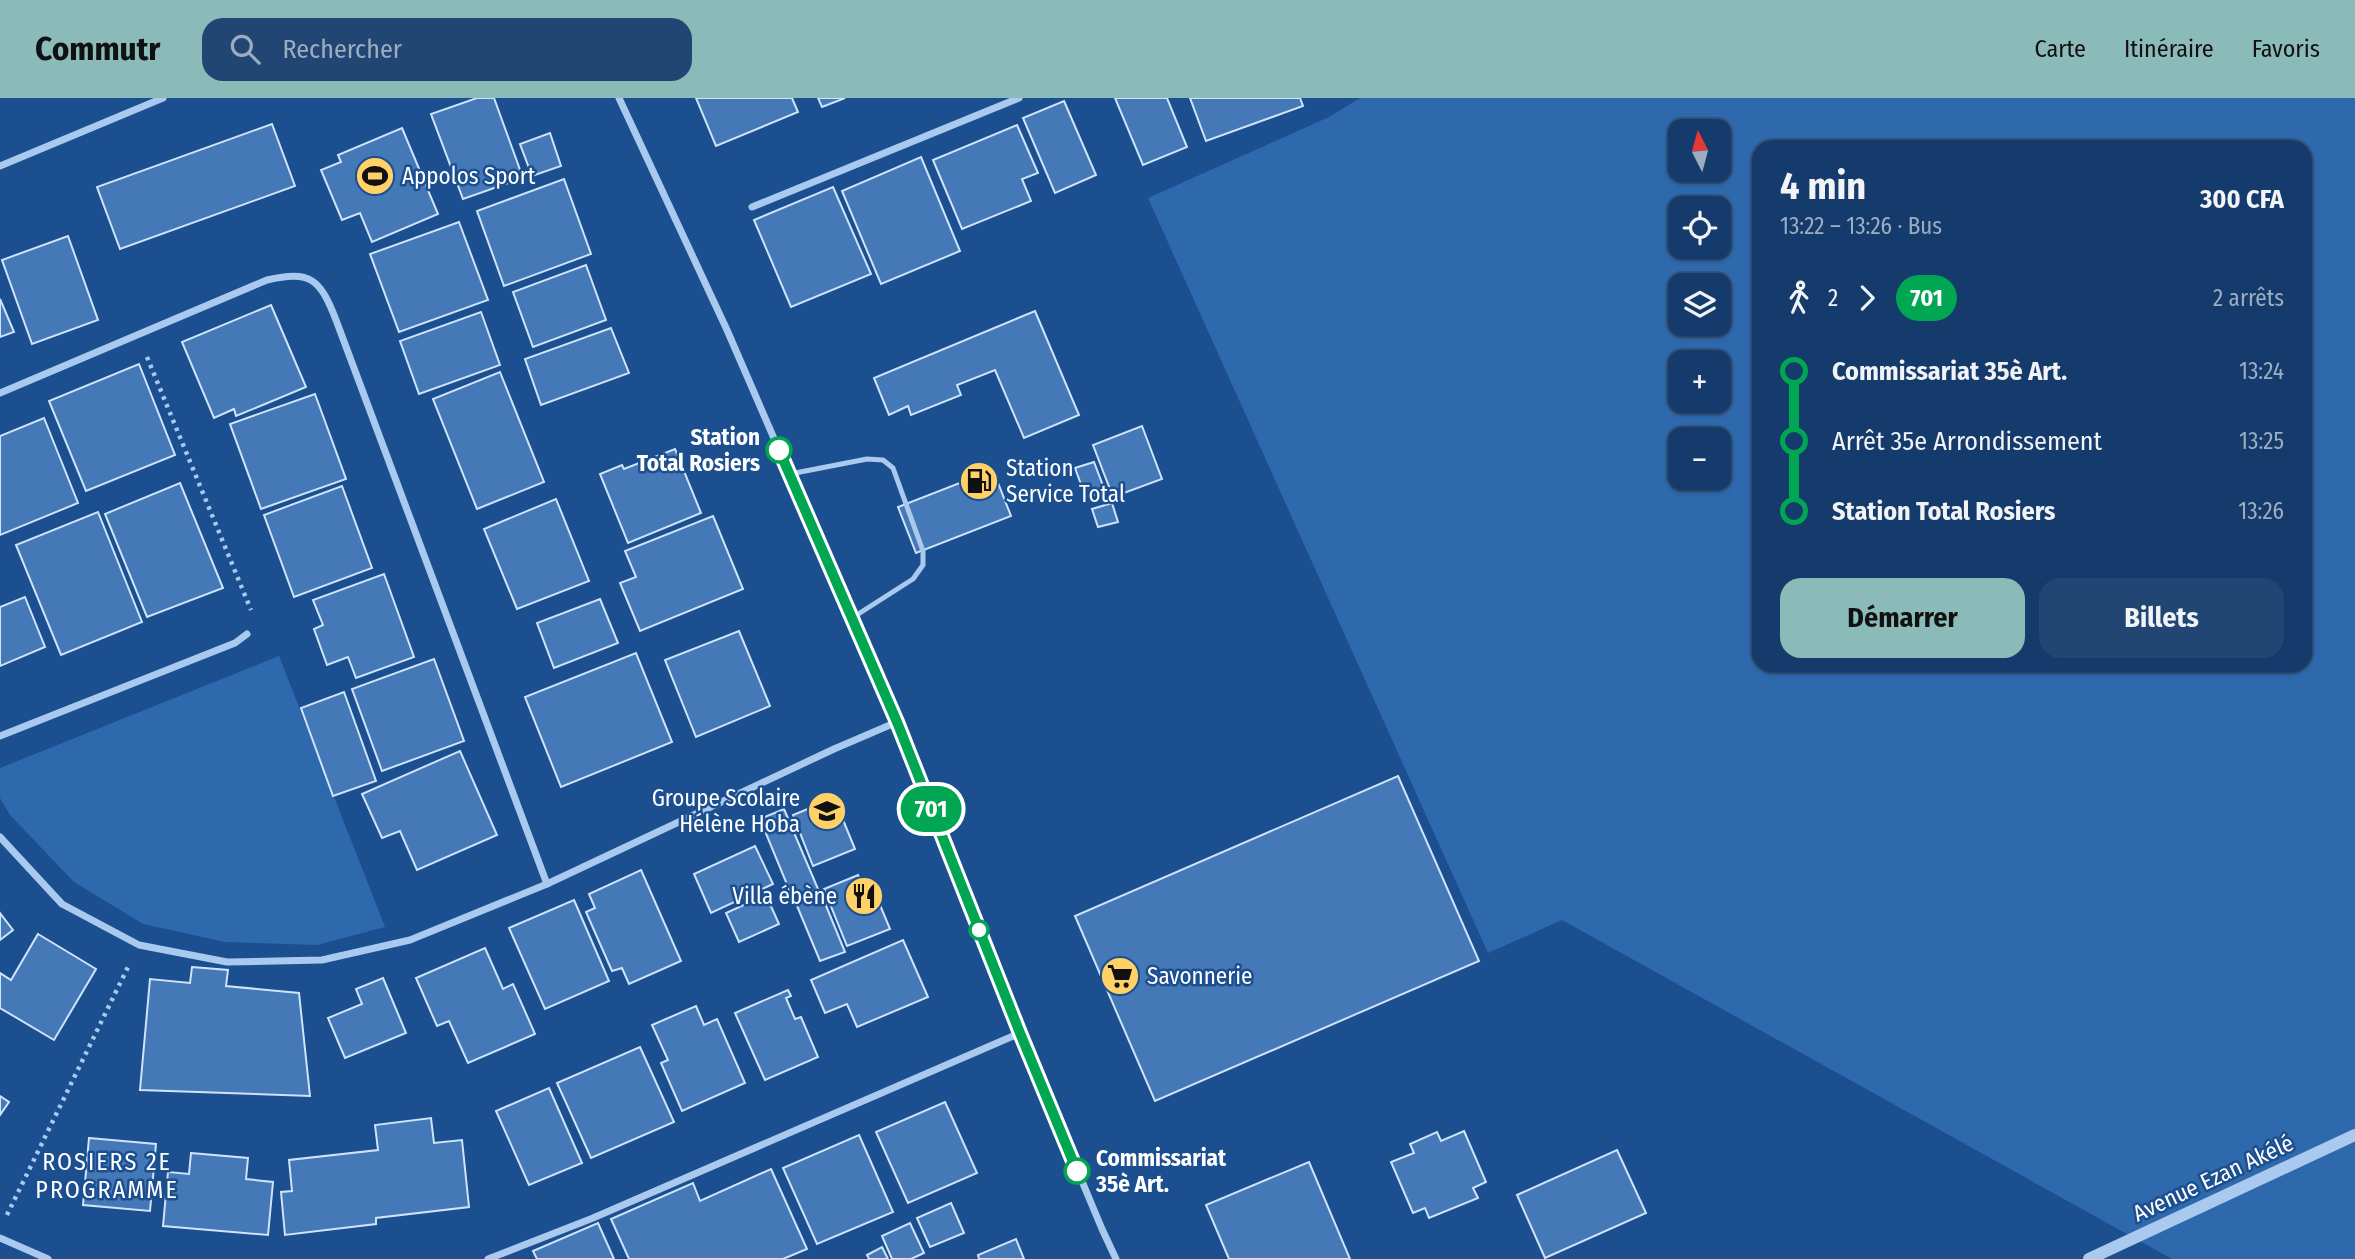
<!DOCTYPE html>
<html lang="fr">
<meta charset="utf-8">
<style>
body{margin:0;font-family:"Fira Sans Condensed",sans-serif;background:#214673;color:#f1f3f6;height:100vh;display:flex;flex-direction:column;font-size:26px;white-space:nowrap}
*{box-sizing:border-box;margin:0}
p{font-size:23px;color:#9dadc1}
.icon{flex:none;width:38px;height:38px;fill:none;stroke:currentColor;stroke-width:2;stroke-linecap:round;stroke-linejoin:round}
.map{position:relative;flex:1;overflow:hidden}
.details{position:absolute;left:1752px;top:42px;width:560px;height:532px;display:flex;flex-direction:column;background:#143b6b;border-radius:21px;box-shadow:0 2px 5px #0004,0 0 0 2px #33557e}
.details>*{flex:none}
.badge{padding:0 14px;border-radius:23px;font-size:24px;line-height:46px}
.needle{width:46px;rotate:354deg}
.buttons{position:absolute;left:1668px;top:21px;display:grid;gap:14px}
.buttons a{display:grid;place-items:center;width:63px;height:63px;border-radius:14px;background:#143b6b;box-shadow:0 2px 5px #0004,0 0 0 2px #33557e;font-size:35px}
.map>.badge{position:absolute;translate:-50% -50%;box-shadow:0 0 0 4px #fff}
.legs{display:flex;align-items:center;gap:10px;height:77px;padding:0 28px;font-size:23px}
.legs p{margin-inline-start:auto}
.head{display:flex;align-items:center;justify-content:space-between;height:119px;padding:0 28px}
h1{font-size:38px;font-weight:700;line-height:52px}
.action{display:flex;gap:14px;margin-top:auto;padding:14px 28px}
.action a{flex:1;height:80px;border-radius:21px;background:#8bbbb9;color:#111;font-size:28px;font-weight:700;line-height:80px;text-align:center}
.action a+a{background:#214673;color:#f1f3f6}
ul{padding:0 28px;list-style:none}
li{display:flex;align-items:center;gap:24px;height:70px;font-size:26px}
li i{display:grid;place-items:center;width:10px;height:100%;margin:0 9px;background:currentColor}
li i::after{content:'';width:18px;height:18px;margin:-9px;border:5px solid;border-radius:50%;background:#143b6b}
li p{margin-inline-start:auto}
li:first-child i{background:linear-gradient(#0000 50%,currentColor 0)}
li:last-child i{background:linear-gradient(currentColor 50%,#0000 0)}
header{display:flex;align-items:center;gap:42px;box-sizing:border-box;height:98px;padding:0 35px;background:#8bbbb9;color:#111}
header strong{font-size:33px}
nav{display:flex;gap:38px;margin-inline-start:auto;font-size:24px}
.search{width:490px;height:63px;background:#214673;display:flex;align-items:center;gap:18px;box-sizing:border-box;padding:0 24px;border-radius:21px;color:#9dadc1;font-size:26px}
.map>svg:first-child{display:block}
</style>
<header>
<strong>Commutr</strong>
<div class="search"><svg class="icon" aria-label="search" viewBox="0 0 24 24"><circle cx="10" cy="10" r="6"/><path d="M15 15l6 6"/></svg>Rechercher</div>
<nav><a>Carte</a><a>Itinéraire</a><a>Favoris</a></nav>
</header>
<div class="map">
<svg width="2355" height="1161" viewBox="0 0 2355 1161">
<rect width="100%" height="100%" fill="#1b4f8f"/>
<g fill="#2e69ad" fill-rule="evenodd">
<path d="M1360,0H2355V1161H2172L1562,822L1488,855L1148,100L1329,19ZM1680,33H1718V72H1680ZM1759,49H2305V567H1759ZM1680,110H1718V149H1680ZM1680,187H1718V226H1680ZM1680,264H1718V303H1680ZM1680,341H1718V380H1680Z"/>
<polygon points="279,558 385,829 317,847 225,844 143,826 74,784 10,717 0,700 0,670"/>
</g>
<g fill="#4478b7" stroke="#cfe3fa" stroke-width="2">
<polygon points="477,0 494,0 523,80 463,101 431,16"/>
<polygon points="696,0 792,0 798,14 716,48"/>
<polygon points="818,0 845,0 822,9"/>
<polygon points="1115,0 1167,0 1187,49 1143,67"/>
<polygon points="1190,0 1300,0 1303,8 1206,43"/>
<polygon points="1064,3 1096,77 1055,95 1023,20"/>
<polygon points="272,26 295,88 120,151 97,89"/>
<polygon points="1017,27 1038,75 1022,81 1031,103 962,131 933,62"/>
<polygon points="402,30 438,116 372,144 360,115 342,122 321,72 341,64 338,57"/>
<polygon points="550,35 561,68 532,78 520,46"/>
<polygon points="921,59 960,153 881,186 842,93"/>
<polygon points="564,81 591,156 504,188 477,113"/>
<polygon points="833,89 871,176 791,209 754,122"/>
<polygon points="459,124 488,202 399,234 370,156"/>
<polygon points="68,138 98,222 32,246 2,162"/>
<polygon points="586,167 606,222 533,249 513,194"/>
<polygon points="0,201 14,234 0,239"/>
<polygon points="271,207 306,289 236,318 234,311 214,320 182,244"/>
<polygon points="1035,213 1079,317 1024,340 995,272 957,287 961,297 911,317 908,308 889,317 874,280"/>
<polygon points="481,214 500,267 419,296 400,243"/>
<polygon points="611,230 629,275 541,307 525,261"/>
<polygon points="139,266 175,357 86,393 49,303"/>
<polygon points="500,274 544,384 477,411 433,301"/>
<polygon points="315,296 346,381 261,411 230,326"/>
<polygon points="44,320 78,405 0,437 0,338"/>
<polygon points="1142,328 1162,381 1113,399 1093,347"/>
<polygon points="675,351 701,415 628,445 600,376 622,367 624,371"/>
<polygon points="1094,364 1105,393 1086,400 1075,370"/>
<polygon points="993,372 1011,418 916,455 898,409"/>
<polygon points="180,385 223,490 147,519 105,416"/>
<polygon points="342,388 372,470 294,499 264,417"/>
<polygon points="556,401 589,483 517,511 484,431"/>
<polygon points="1112,405 1118,424 1098,429 1092,411"/>
<polygon points="98,414 142,524 61,557 16,447"/>
<polygon points="713,418 743,491 640,533 620,485 636,479 625,453"/>
<polygon points="384,476 414,559 356,580 348,559 327,567 314,531 323,527 313,502"/>
<polygon points="25,499 45,549 0,568 0,509"/>
<polygon points="600,501 618,545 554,570 537,525"/>
<polygon points="739,533 770,608 696,639 665,562"/>
<polygon points="636,555 672,644 561,689 525,599"/>
<polygon points="434,561 464,643 382,673 352,591"/>
<polygon points="344,594 376,683 333,698 301,610"/>
<polygon points="460,653 497,737 417,772 400,733 382,740 362,696"/>
<polygon points="1398,678 1479,863 1155,1003 1075,818"/>
<polygon points="834,700 855,751 813,768 793,717"/>
<polygon points="784,711 818,791 793,801 760,721"/>
<polygon points="755,748 773,786 711,815 694,776"/>
<polygon points="641,772 681,863 629,886 622,870 612,873 586,814 595,810 589,796"/>
<polygon points="858,777 865,793 873,790 890,831 847,848 824,791"/>
<polygon points="820,793 845,854 820,863 795,803"/>
<polygon points="766,797 779,826 739,844 726,815"/>
<polygon points="574,802 609,883 545,911 509,830"/>
<polygon points="0,815 13,832 0,842"/>
<polygon points="38,836 96,871 54,942 0,910 0,875 11,882"/>
<polygon points="903,842 928,899 857,929 847,906 825,915 811,882"/>
<polygon points="485,850 503,891 513,886 535,936 468,965 449,923 437,928 416,880"/>
<polygon points="192,869 228,872 226,888 299,895 310,998 140,992 150,881 190,885"/>
<polygon points="383,880 406,935 345,960 328,920 362,906 356,891"/>
<polygon points="788,892 791,898 786,900 795,921 801,919 818,959 765,982 735,915"/>
<polygon points="696,908 704,927 717,921 745,985 682,1013 661,965 668,962 652,927"/>
<polygon points="640,949 674,1024 591,1060 557,985"/>
<polygon points="549,990 582,1065 529,1087 496,1013"/>
<polygon points="0,998 9,1004 0,1017"/>
<polygon points="945,1004 977,1075 908,1105 876,1034"/>
<polygon points="431,1020 434,1045 462,1042 469,1109 376,1120 376,1126 285,1137 281,1094 292,1093 289,1062 378,1052 375,1027"/>
<polygon points="1464,1033 1486,1084 1473,1090 1478,1100 1429,1120 1425,1110 1413,1115 1391,1064 1414,1055 1410,1046 1437,1034 1441,1043"/>
<polygon points="859,1037 893,1114 817,1146 783,1070"/>
<polygon points="89,1040 156,1046 150,1113 83,1107"/>
<polygon points="1617,1052 1646,1115 1545,1160 1517,1097"/>
<polygon points="191,1055 248,1060 246,1081 273,1084 268,1137 163,1128 168,1074 189,1076"/>
<polygon points="1309,1064 1350,1161 1229,1161 1206,1107"/>
<polygon points="771,1071 807,1151 783,1161 629,1161 611,1121 693,1085 700,1103"/>
<polygon points="951,1105 964,1135 930,1149 917,1120"/>
<polygon points="598,1125 614,1161 537,1161 533,1153"/>
<polygon points="910,1125 924,1155 911,1161 892,1161 882,1138"/>
<polygon points="1016,1141 1024,1161 979,1161 978,1157"/>
<polygon points="882,1149 888,1161 869,1161 867,1157"/>
</g>
<g fill="none" stroke-linecap="round" stroke-linejoin="round">
<g stroke="#a9c9ee" stroke-width="4.5" stroke-dasharray="3.5 5" stroke-linecap="butt">
<polyline points="147,259 251,512"/>
<polyline points="7,1117 129,867"/>
</g>
<polyline stroke="#a9c9ee" stroke-width="5" points="790,376 867,361 883,362 893,370 923,453 923,467 913,481 852,520"/>
<g stroke="#a9c9ee" stroke-width="7">
<polyline points="619,0 727,232 897,624 1020,935 1102,1131 1116,1161"/>
<polyline points="0,68 163,0"/>
<polyline points="752,109 1019,0"/>
<path d="M0,295L267,182C311,172 320,181 336,222L547,786"/>
<polyline points="0,638 235,545 247,536"/>
<polyline points="0,739 62,806 139,847 227,864 322,862 410,842 547,786 834,651 897,624"/>
<polyline points="0,1140 48,1161"/>
<polyline points="488,1161 593,1120 1020,935"/>
</g>
<polyline stroke="#a9c9ee" stroke-width="12" points="2089,1161 2355,1037"/>
</g>
<g fill="none" stroke-linecap="round" stroke-linejoin="round">
<g stroke="#fff" stroke-width="16">
<polyline id="line-1" points="779,352 897,624 1020,935 1077,1073"/>
</g>
<use href="#line-1" stroke="#00a651" stroke-width="10"/>
</g>
<defs>
<g id="stadium-disc" transform="scale(2.0125)"><circle r="9.5" fill="#ffd166" stroke="#1b4f8f"/><path d="M0-5a6.5 5 0 1 0 0 10a6.5 5 0 1 0 0-10ZM-3.5-1.8h7v3.6h-7Z" fill="#111"/></g>
<g id="fuel-disc" transform="scale(2.0125)"><circle r="9.5" fill="#ffd166" stroke="#1b4f8f"/><path d="M-5.5-6h7V0h2V4h1.3V-2.5L3-4.5l.8-.8L6-3V5H2.5V1h-1V6h-7ZM-4.2-4.7v3.2H.2V-4.7Z" fill="#111"/></g>
<g id="school-disc" transform="scale(2.0125)"><circle r="9.5" fill="#ffd166" stroke="#1b4f8f"/><path d="M0-5L7-2L0 1L-7-2ZM-4 1L0 2.5L4 1V4Q0 6-4 4Z" fill="#111"/></g>
<g id="restaurant-disc" transform="scale(2.0125)"><circle r="9.5" fill="#ffd166" stroke="#1b4f8f"/><path d="M-5-6h1v4h1v-4h1v4h1v-4h1v5L-1.5 .5V6h-2V.5L-5-1ZM5-6V6H3V1.5H1.5Q1.5-4 5-6Z" fill="#111"/></g>
<g id="supermarket-disc" transform="scale(2.0125)"><circle r="9.5" fill="#ffd166" stroke="#1b4f8f"/><path d="M-6-5.5h2.5l.6 2H6L4.5 2H-2.5L-4.4-4H-6ZM-1.5 3.2a1.3 1.3 0 1 0 .1 0ZM3 3.2a1.3 1.3 0 1 0 .1 0Z" fill="#111"/></g>
</defs>
<g fill-rule="evenodd">
<use href="#stadium-disc" x="375" y="78"/>
<use href="#fuel-disc" x="979" y="383"/>
<use href="#school-disc" x="827" y="713"/>
<use href="#restaurant-disc" x="864" y="798"/>
<use href="#supermarket-disc" x="1120" y="878"/>
</g>
<g fill="#fff" stroke="#00a651" stroke-width="3.5">
<circle cx="779" cy="352" r="12"/>
<circle cx="979" cy="832" r="9"/>
<circle cx="1077" cy="1073" r="12"/>
</g>
<g text-anchor="middle" dominant-baseline="central" stroke-width="5" stroke-linejoin="round" paint-order="stroke">
<g font-size="23" fill="#fff" stroke="#1b4f8f" text-anchor="start">
<text x="402" y="78">Appolos Sport</text>
<text x="1006" y="370">Station<tspan x="1006" dy="26">Service Total</tspan></text>
<text x="800" y="700" text-anchor="end">Groupe Scolaire<tspan x="800" dy="26">Hélène Hoba</tspan></text>
<text x="837" y="798" text-anchor="end">Villa ébène</text>
<text x="1147" y="878">Savonnerie</text>
</g>
<g font-size="23" font-weight="bold" fill="#fff" stroke="#1b4f8f" text-anchor="end">
<text x="760" y="339">Station<tspan x="760" dy="26">Total Rosiers</tspan></text>
<text x="1096" y="1060" text-anchor="start">Commissariat<tspan x="1096" dy="26">35è Art.</tspan></text>
</g>
<g font-size="23" fill="#fff" stroke="#1b4f8f">
<text transform="translate(2213 1080) rotate(-25)">Avenue Ezan Akélé</text>
</g>
<g font-size="24" letter-spacing="2" fill="#fff" stroke="#1b4f8f">
<text x="107" y="1064">ROSIERS 2E<tspan x="107" dy="28">PROGRAMME</tspan></text>
</g>
</g>
</svg>
<div class="buttons">
<a><svg class="needle" viewBox="-14 -14 28 28"><path d="M0-13l5 13h-10z" fill="#e53935"/><path d="M0 13l5-13h-10z" fill="#9dadc1"/></svg></a>
<a><svg class="icon" aria-label="locate" viewBox="0 0 24 24"><circle cx="12" cy="12" r="6"/><path d="M12 2v4M12 18v4M2 12h4M18 12h4"/></svg></a>
<a><svg class="icon" aria-label="layers" viewBox="0 0 24 24"><path d="M12 4l9 5-9 5-9-5zM3 14l9 5 9-5"/></svg></a>
<a>+</a>
<a>−</a>
</div>
<b class="badge" style="left:931px;top:711px;background:#00a651;color:#fff">701</b>
<section class="details">
<div class="head"><div><h1>4 min</h1><p>13:22 – 13:26 · Bus</p></div><b>300 CFA</b></div>
<div class="legs"><svg class="icon" aria-label="walk" viewBox="0 0 24 24"><circle cx="13" cy="4" r="2"/><path d="M13 8l-2 6 4 7M11 14l-3 7M7 12l3-4h3l4 4"/></svg>2<svg class="icon" aria-label="forward" viewBox="0 0 24 24"><path d="M9 5l7 7-7 7"/></svg><b class="badge" style="background:#00a651;color:#fff">701</b><p>2 arrêts</p></div>
<ul>
<li><i style="color:#00a651"></i><b>Commissariat 35è Art.</b><p>13:24</p></li>
<li><i style="color:#00a651"></i><span>Arrêt 35e Arrondissement</span><p>13:25</p></li>
<li><i style="color:#00a651"></i><b>Station Total Rosiers</b><p>13:26</p></li>
</ul>
<div class="action"><a>Démarrer</a><a>Billets</a></div>
</section>
</div>
